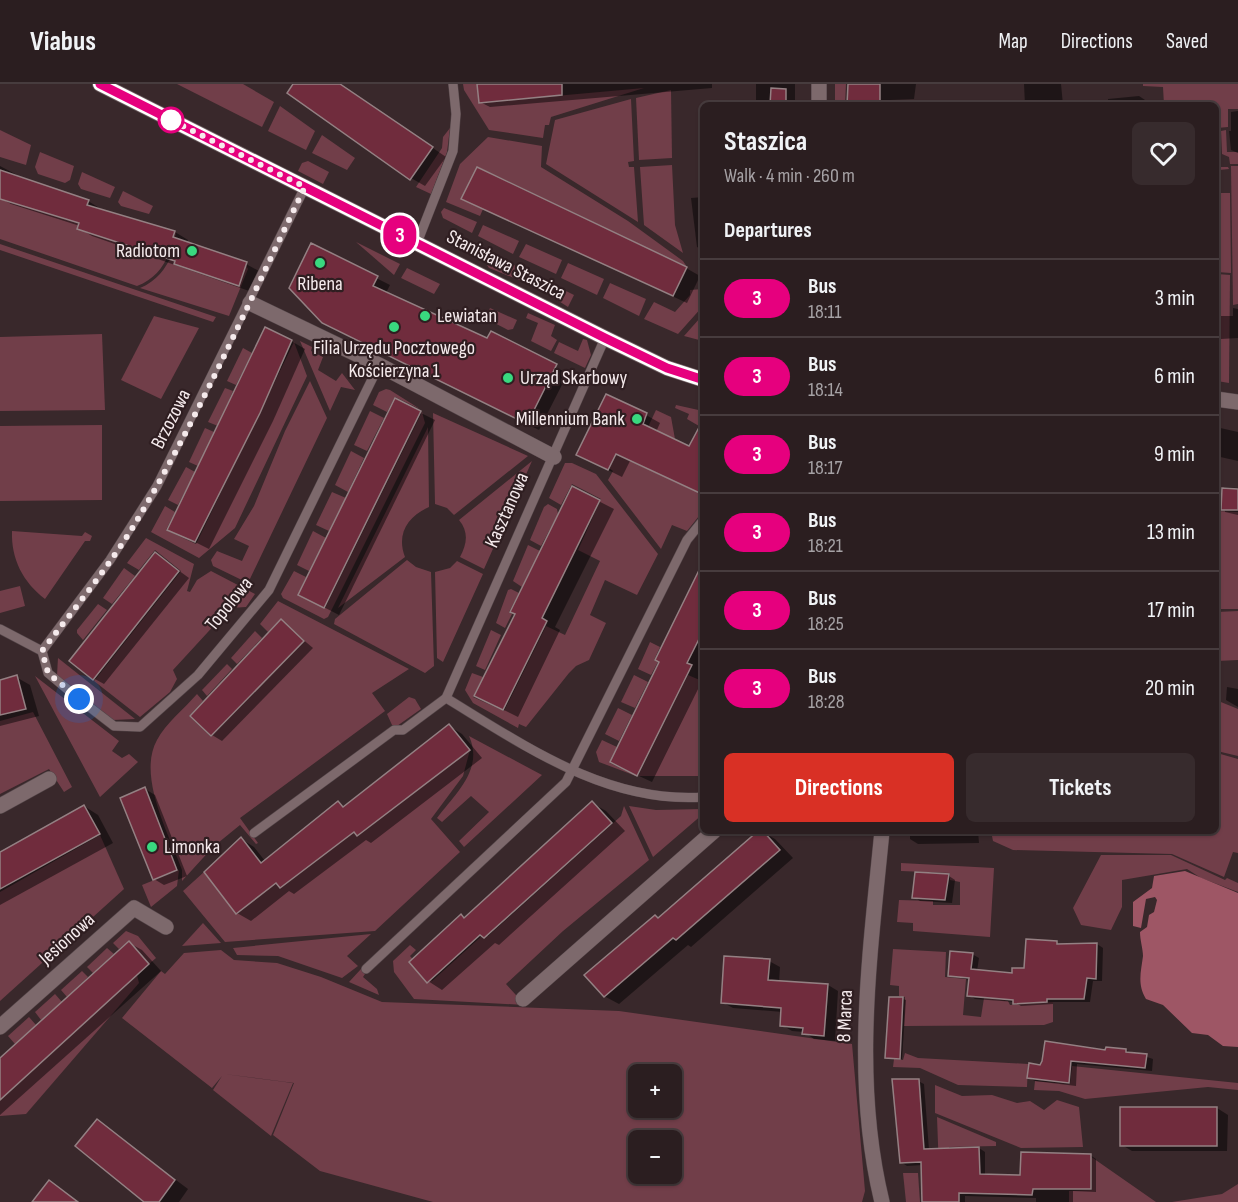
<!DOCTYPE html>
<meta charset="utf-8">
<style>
body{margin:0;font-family:"Sofia Sans Condensed",sans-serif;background:#372b2d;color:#f1f3f6;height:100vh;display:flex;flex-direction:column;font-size:22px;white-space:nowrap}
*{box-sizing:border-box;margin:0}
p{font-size:20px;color:#a6a2a5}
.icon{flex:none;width:33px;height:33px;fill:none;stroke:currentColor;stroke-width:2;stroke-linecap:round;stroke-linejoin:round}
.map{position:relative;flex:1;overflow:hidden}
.drawer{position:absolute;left:700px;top:18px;width:519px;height:732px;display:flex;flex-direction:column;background:#2b1e20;border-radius:9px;box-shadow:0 2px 4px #0004,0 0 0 2px #473c3e}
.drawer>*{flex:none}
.badge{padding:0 12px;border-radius:20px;font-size:21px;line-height:39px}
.controls{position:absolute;left:628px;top:980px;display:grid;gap:12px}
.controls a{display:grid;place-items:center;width:54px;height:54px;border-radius:9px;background:#2b1e20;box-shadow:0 2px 4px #0004,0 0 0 2px #473c3e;font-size:30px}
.you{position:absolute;width:30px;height:30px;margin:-15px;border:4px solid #fff;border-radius:50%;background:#1a73e8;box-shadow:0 0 0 9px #1a73e833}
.map>.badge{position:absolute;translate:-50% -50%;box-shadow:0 0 0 3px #fff}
h2{padding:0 24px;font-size:22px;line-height:54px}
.round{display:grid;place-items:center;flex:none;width:63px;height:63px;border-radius:9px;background:#372b2d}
.head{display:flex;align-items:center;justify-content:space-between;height:102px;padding:0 24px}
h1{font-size:28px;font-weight:700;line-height:45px}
.primary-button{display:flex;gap:12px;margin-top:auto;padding:12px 24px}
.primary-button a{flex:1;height:69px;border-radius:9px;background:#d93025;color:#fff;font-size:24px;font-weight:700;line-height:69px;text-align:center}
.primary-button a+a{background:#372b2d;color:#f1f3f6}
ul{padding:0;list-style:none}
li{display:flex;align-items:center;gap:18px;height:78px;padding:0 24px;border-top:2px solid #473c3e}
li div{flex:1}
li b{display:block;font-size:22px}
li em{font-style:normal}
li .badge{min-width:66px;font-weight:700;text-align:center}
header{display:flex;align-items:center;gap:36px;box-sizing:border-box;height:84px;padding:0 30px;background:#2b1e20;border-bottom:2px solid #473c3e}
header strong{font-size:28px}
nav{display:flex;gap:33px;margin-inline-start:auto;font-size:21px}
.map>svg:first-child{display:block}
</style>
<header>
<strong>Viabus</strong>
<nav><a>Map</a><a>Directions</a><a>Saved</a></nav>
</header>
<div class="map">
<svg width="1238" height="1118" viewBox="0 0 1238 1118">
<rect width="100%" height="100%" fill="#39282b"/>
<g fill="#713e49" fill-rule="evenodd">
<polygon points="177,0 243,0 274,18 262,43"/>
<polygon points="463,0 477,0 479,19 644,4 551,33 549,41 545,41 543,54 489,46 464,6"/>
<polygon points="835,0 846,0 845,21 835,21"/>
<polygon points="1143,0 1238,0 1238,25 1228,25 1228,43 1217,44 1216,21 1164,21 1163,3 1143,2"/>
<polygon points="671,6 672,74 639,76 636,14"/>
<polygon points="631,15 634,77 628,78 629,83 634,83 638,138 546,80 555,36"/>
<polygon points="280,22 315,47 306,66 268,47"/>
<polygon points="450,44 447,68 431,110 416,103 442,64 443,53"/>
<polygon points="0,46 31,61 26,81 0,73"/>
<polygon points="1226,46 1227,68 1238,68 1238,80 1230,80 1229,73 1222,70 1221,47"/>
<polygon points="322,51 355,74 347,86 312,69"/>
<polygon points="488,53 542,62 541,83 628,137 683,177 687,183 478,83 461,115 483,125 480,132 446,118 460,80"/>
<polygon points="40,68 74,82 70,96 65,99 38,90 35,83"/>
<polygon points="308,77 329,88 323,100 298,87 302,79"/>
<polygon points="672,81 675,141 683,169 644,141 640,83"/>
<polygon points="1231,82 1238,82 1238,220 1233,221"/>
<polygon points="1216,83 1228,83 1229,85 1219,86 1219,109 1230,109 1231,189 1217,188"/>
<polygon points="82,88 115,103 110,114 81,105 78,100"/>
<polygon points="123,107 153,122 149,130 121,122 118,118"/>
<path d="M0,115L79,139L77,144L166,173L175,147L176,150C169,173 161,193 137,202L0,155Z"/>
<polygon points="444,124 477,138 472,149 443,134 441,128"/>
<polygon points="483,141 519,157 513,170 478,152"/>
<path d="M178,156L246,181L248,185L229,232L140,204C162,195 170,177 178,156Z"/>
<polygon points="356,158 400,180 394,191"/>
<polygon points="0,160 216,233 213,238 0,166"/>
<polygon points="526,160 562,176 556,190 519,173"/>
<polygon points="493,170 531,190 529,200 489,184 487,181"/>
<polygon points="568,179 604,195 597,211 561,194"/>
<polygon points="407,184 440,200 434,210 401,194"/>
<polygon points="1217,190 1230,191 1229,299 1217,297"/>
<polygon points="548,198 574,211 568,223 540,205 543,199"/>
<polygon points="610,199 646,215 639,232 603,214"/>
<polygon points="703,205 703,222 678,250 644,235 654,218 675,228 690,211 690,206"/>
<polygon points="490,224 517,236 513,245 508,246 485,234"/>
<polygon points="528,229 555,241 551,252 557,256 551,267 531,257 538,239 526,234"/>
<polygon points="154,232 199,244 161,315 121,296"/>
<polygon points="703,233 703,257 684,252 700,234"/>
<polygon points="102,250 105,326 0,327 0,253"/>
<polygon points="583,255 587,256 591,271 585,284 554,269 559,258 578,267"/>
<polygon points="300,257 312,263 311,267 323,273 318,286 336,297 342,289 355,306 341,303 330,327"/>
<polygon points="294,258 307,292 235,444 199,474 151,448 165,422 175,428 166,446 196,460"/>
<polygon points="243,264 252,269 236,301 227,297"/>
<polygon points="310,297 327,334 248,499 213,482 211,476 217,467 242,477 249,462 234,455 254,422 285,347"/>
<polygon points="225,304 233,307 218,342 208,338"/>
<polygon points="386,305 390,306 420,325 395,313 387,328 373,321 379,308"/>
<polygon points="676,321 703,327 703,339 699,342 687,335 689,330 675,324"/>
<polygon points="656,326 671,333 675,355 648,343"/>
<polygon points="370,327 384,334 367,367 354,361"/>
<polygon points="422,328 425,339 328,533 324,535 283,514 281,510 294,487 306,493 298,511 325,524"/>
<polygon points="433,329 528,372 454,431 447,424 435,420"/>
<polygon points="102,341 102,416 0,417 0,342"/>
<path d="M428,343L429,423C408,432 396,450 405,473L338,524Z"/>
<polygon points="205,344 214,348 198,382 189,378"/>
<polygon points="351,367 364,374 348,408 335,401"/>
<polygon points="616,370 703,411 703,427 687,447 672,441 661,465 608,396 613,387 609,384"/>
<path d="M532,377L484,485L460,473C467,460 469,448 459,436Z"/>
<polygon points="565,379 572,379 596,390 658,470 637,511 605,496 590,531 606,539 589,576 576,582 569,589 526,643 519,640 518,644 473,619 465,606 472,589 483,593 473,613 504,627 546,542 565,551 600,477 578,466 601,415 572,400 561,421 549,414"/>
<polygon points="186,383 195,388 178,421 168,416"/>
<polygon points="332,408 346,414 329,447 316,441"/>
<polygon points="548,420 557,425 558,430 541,462 530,456 544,423"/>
<polygon points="1216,427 1238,428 1238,525 1217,525"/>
<path d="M12,447L82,452L85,448L92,452L90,457H85L45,515C23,498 11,475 12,447Z"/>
<polygon points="313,447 326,454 309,487 297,481"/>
<polygon points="146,454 194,480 187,507 190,508 197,496 211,487 255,510 246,523 230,524 173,586 177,595 170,608 140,633 94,597 181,487 155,466 139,486 127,479"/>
<polygon points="528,461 540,467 522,503 513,497"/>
<polygon points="407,476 416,483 431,488 434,582 425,589 334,540 335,535"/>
<polygon points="457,477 483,490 443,578 437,574 435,488 450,484"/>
<polygon points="124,484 135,492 112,520 103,514"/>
<polygon points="20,502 25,522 0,529 0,507"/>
<polygon points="511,505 519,509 509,528 512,530 505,544 496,539 508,506"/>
<path d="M278,517L409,585L372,609L385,627L240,734L258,759L256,760L240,741L213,763L182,797V786C169,751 137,692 157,656C166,639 184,625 197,610L203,617L189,632L211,653L305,557L281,535L268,548L260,540Z"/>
<polygon points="98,520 107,526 83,556 77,549 77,546"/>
<polygon points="1238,527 1238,576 1217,577 1217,528"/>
<polygon points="491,546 501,551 485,586 476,582"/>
<polygon points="255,547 262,554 237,580 231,574"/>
<polygon points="650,558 660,563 654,576 658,578 651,591 638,585"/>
<polygon points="58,574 135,635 113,636 57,591"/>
<polygon points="227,580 232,585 207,612 202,606"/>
<polygon points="634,591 648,598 635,624 621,618"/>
<polygon points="688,591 702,597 703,593 703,692 638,692"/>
<polygon points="35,592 119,657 112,667 122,674 129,670 138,678 100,713"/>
<polygon points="409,613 415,615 421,625 397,642 392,641 387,630"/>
<polygon points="1216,616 1238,625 1238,672 1217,667"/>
<polygon points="618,624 632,631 619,657 605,650"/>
<polygon points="33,628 72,703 64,708 49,685 0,710 0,637"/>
<path d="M469,652L542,691L464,763L459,757L489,728L471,712L442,738L437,734C456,709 484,685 469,652Z"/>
<polygon points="602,656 617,663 610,679 636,692 599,678 596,668"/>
<polygon points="470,666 463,692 431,735 460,768 375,847 225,858 183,807 204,788 237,830 275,798 280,803 354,748 357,752"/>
<polygon points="1217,669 1238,675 1238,769 1233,768 1224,793 1172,770 1013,766 993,757 991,747 1216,747"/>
<polygon points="624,722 649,776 563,847 506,900 525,921 414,915 394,888 393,877 410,861 416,866 410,872 432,897 485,849 488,852 621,732"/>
<polygon points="629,722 656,726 703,725 703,730 653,773"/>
<polygon points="100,751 124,805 0,917 0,808"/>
<polygon points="1101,771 1171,771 1225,796 1227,794 1238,799 1238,808 1201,794 1187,785 1122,796 1122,823 1111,846 1081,841 1073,824"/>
<polygon points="901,779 994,784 990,853 913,847 913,839 897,838 899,816 933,817 933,821 960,821 960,798 950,796 950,789 901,787"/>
<polygon points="179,786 177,802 151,823 142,801"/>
<polygon points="203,839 221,859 182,862"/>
<polygon points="126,847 138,852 156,874 149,880 129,857 119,865 113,859"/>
<polygon points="371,850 347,872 358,882 342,894 278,872 237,871 233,864"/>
<polygon points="107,864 114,870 93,889 87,883"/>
<polygon points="893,865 946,868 945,893 966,895 963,931 981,933 984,914 1008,917 1010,921 1053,918 1053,938 1044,941 904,942 905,913 899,912 899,902 890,901"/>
<path d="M221,866L234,876L277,879L321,893L382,918L619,927L852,960L865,1107L862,1118H433L320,1087L273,1051L294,999L224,990L293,999L271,1052L213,1006L222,992L212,1004L122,934L161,887L165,890L184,869ZM639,990H672V1023H639ZM639,1056H672V1089H639Z"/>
<polygon points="361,885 365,890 363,893 377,905 379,911 349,898"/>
<polygon points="82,887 88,893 67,913 61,906"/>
<polygon points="137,891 139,899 26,1030 0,1032 0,1016"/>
<polygon points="55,910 62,918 41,936 35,928"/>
<polygon points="29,933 36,941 15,960 8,952"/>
<polygon points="905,969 918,974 1028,980 1027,1003 958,1001 920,984 893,983 894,975 903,976"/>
<polygon points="1072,982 1238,999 1238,1006 1208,1003 1085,1015 1059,1007 1034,1006 1035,997 1070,1000"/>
<polygon points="935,1001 962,1012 992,1011 1017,1019 1030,1017 1044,1026 1057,1016 1079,1023 1083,1063 1021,1064 935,1029"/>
<polygon points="937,1033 996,1058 996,1062 949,1063 949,1077 939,1087"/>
<polygon points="1090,1072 1156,1118 1069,1118 1069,1107 1092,1106"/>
<polygon points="903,1089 918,1089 920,1118 906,1118"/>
<polygon points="1238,1100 1238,1118 1172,1118 1222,1110"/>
</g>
<path fill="#9e5665" d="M1185,787L1238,809V963L1223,962L1208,951L1192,949L1163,921L1146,915C1137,900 1141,888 1143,872C1143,865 1140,856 1140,848L1147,843L1149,831L1154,828L1157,816L1155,813L1146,815L1141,844L1133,842V818L1152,804L1154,792Z"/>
<g fill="#0007">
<polygon points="295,0 340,0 446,73 425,102 411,94"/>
<polygon points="479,0 712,0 712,4 490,23 480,18"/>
<rect x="756" y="0" width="39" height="21"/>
<polygon points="849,0 916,0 914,15 890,16 890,21 849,21"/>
<polygon points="1024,0 1061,0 1063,21 1025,21"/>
<polygon points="1139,12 1145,16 1145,21 1108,21 1108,15"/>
<polygon points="1238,27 1238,69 1231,66 1229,47 1231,47 1231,28"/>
<polygon points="0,82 17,91 16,93 88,117 101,125 101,127 175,148 188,156 186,159 246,180 259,187 252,208 92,152 79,144 80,142 11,120 0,114"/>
<polygon points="1216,110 1221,112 1221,137 1216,137"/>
<polygon points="704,113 704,165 703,166 697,163 691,114"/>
<polygon points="463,115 686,184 700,192 687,219"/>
<polygon points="311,161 390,201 386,209 568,289 539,346 332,243"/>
<polygon points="1233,224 1238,225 1238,254 1221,255 1221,263 1216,262 1216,232 1233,232"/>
<polygon points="291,257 305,265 273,337 209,465 169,445"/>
<polygon points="395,316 435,336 339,531 314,518"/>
<polygon points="646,331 660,339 656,348 690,364 704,341 704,411 630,377 622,393 578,371"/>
<polygon points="1216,343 1238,348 1238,377 1216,372"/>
<polygon points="1224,403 1238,404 1238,431 1225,428"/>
<polygon points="573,404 614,425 555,543 560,546 518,633 490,619 516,530"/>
<polygon points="156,470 189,494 104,600 93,594"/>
<polygon points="704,486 704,582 701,588 704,593 652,698 626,686"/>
<polygon points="281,537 313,564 222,657 212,651"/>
<polygon points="16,593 30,601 39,632 0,642 0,597"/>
<polygon points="1227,603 1238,605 1238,623 1226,616"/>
<polygon points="449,642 462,650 482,674 371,759 366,756 294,810 289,807 251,837 237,829 206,788 241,755 254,763 265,777 338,719 345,723"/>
<polygon points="145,705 155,711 187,792 164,801 154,795"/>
<polygon points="592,719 606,727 625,747 499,861 495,859 442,906 428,897 461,832 466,834"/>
<polygon points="84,722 98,731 113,759 0,821 0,770"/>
<polygon points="761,747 775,755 793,774 691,863 688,861 619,920 604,912 659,835"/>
<polygon points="910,747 978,747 979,759 918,760 910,755"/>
<polygon points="949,792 955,796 952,819 920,817 914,813"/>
<polygon points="129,859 142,866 161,887 0,1031 0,974"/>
<polygon points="1057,859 1062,861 1097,860 1103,864 1102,897 1093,897 1090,918 1053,918 1053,920 1021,922 1015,918 975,915 969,911 970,896 949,891 972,870 979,874 977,887 1014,891 1025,885"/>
<polygon points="769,877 780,883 779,898 828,901 838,907 835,957 814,955 804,948 792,947 782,941 783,928 733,924 722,918"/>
<polygon points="903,915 906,916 902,975 889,974 886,973"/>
<polygon points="1126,966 1153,975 1152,987 1077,980 1076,1002 1035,997 1029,994 1044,978"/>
<polygon points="918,997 924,1000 929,1066 979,1064 985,1068 985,1091 1021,1092 1090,1071 1096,1075 1096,1108 1073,1107 1073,1118 1036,1118 1036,1114 965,1112 965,1118 923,1118 923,1081 907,1082 901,1078"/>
<polygon points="1122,1024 1217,1024 1228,1031 1227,1067 1132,1067 1122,1061"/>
<polygon points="97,1037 188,1105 179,1118 147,1118"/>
</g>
<g fill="#702c3d" stroke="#948083" stroke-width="1.5">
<polygon points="293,0 340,0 433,63 410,96 287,9"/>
<polygon points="477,0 562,0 562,11 479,19"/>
<polygon points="848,0 880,0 880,21 847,21"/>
<polygon points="771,4 786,5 786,21 770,21"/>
<polygon points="477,83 687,183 673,212 461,115"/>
<polygon points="0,86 89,116 87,121 175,147 173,153 247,178 239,202 174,180 175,177 77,145 79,139 0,115"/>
<polygon points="311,159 378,192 373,202 487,254 491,247 557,280 527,340 322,239 289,204"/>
<polygon points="265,243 292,256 260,329 195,458 167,446"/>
<polygon points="606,310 647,329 643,340 689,362 704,334 704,411 616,370 608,386 576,371"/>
<polygon points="395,314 421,327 324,524 298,511"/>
<polygon points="572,402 600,416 542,534 547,537 503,626 474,612 515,530 510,528"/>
<polygon points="1222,404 1238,405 1238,426 1221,426"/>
<polygon points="155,468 179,487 93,596 69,577"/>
<polygon points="704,476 704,545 687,579 692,581 637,692 610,678 659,578 655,576"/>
<polygon points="281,535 304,557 211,652 190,632"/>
<polygon points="17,591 26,625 0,631 0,596"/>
<polygon points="449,640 470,666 357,752 354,748 280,804 276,799 236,830 204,788 241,753 261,779 338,717 343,723"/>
<polygon points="145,703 177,786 153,796 120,714"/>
<polygon points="592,717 612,739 484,854 480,851 427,899 409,878 461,830 464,834"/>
<polygon points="84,721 100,750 0,805 0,768"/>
<polygon points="758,747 763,747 780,766 676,856 673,854 604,913 584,891 655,831 658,834"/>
<polygon points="915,788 949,790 945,816 912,814"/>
<polygon points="1026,855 1057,857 1057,860 1097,859 1096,895 1087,894 1084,915 1047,915 1047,918 1013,920 1013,916 967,912 969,894 948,892 950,867 973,869 971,885 1012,889 1012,884 1024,884"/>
<polygon points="129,857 149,880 0,1016 0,974"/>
<polygon points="724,872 770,875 768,896 828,900 824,952 802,950 803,944 780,942 781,924 721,919"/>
<polygon points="889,913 903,913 900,975 885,974"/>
<polygon points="1045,957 1105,966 1106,963 1126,965 1126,968 1147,970 1145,984 1071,977 1069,999 1027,994 1029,979 1040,981 1042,977"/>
<polygon points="892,995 919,995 924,1065 979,1063 980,1090 1020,1091 1021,1068 1091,1070 1091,1105 1033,1105 1032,1111 959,1109 959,1118 922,1118 921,1078 900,1079"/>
<rect x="1120" y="1023" width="97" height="39"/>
<polygon points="97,1035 175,1096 159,1118 144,1118 75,1062"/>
<polygon points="49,1096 78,1118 32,1118"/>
</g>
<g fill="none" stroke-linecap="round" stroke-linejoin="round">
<g stroke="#534548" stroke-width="10">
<g id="lane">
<polyline points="417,159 453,67 456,30 453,0"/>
<polyline points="0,545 42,567"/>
<polyline points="42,567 48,589 79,615 114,642 140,643 198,591 269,506 379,281"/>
<polyline points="42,567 110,476 157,402 305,103"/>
<path d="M446,614C525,662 607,720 704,713"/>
<polyline points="254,749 394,646 403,646 446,614 605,254"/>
<polyline points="366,885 566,698 687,456 704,435"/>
</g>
</g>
<g stroke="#534548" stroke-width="16">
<g id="street">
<polyline points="250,219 379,281 554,373"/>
<polyline points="0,722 49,695"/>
<polyline points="523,915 714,747"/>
<polyline points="0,943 134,824 166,843"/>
</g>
</g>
<g stroke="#534548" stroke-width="16">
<g id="secondary">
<polyline points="100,0 605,254 667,284 704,296"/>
<polyline points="819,21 819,0"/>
<polyline points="1216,315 1238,318"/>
<path d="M882,747C870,871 852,995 882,1118"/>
</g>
</g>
<use href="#lane" stroke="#7d696c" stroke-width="9"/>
<use href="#street" stroke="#7d696c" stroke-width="15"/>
<use href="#secondary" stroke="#7d696c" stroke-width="15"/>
</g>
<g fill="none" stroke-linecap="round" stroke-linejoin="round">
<g stroke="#fff" stroke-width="14">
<polyline id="line" points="100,0 605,254 667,284 704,296"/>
</g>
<use href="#line" stroke="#e6007e" stroke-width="9"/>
<path stroke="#f5eaec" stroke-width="6" stroke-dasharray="0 10.8" d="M79,615L48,589L42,567C74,525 109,483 136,438C200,331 250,215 305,103L171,36"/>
</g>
<circle fill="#fff" stroke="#e6007e" stroke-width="3" cx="171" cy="36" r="12"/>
<g fill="#39d87f" stroke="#2f1e21" stroke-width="2">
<circle cx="192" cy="167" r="6"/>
<circle cx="320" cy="179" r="6"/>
<circle cx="425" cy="232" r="6"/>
<circle cx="394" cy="243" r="6"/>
<circle cx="508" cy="294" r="6"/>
<circle cx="637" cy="335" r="6"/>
<circle cx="152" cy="763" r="6"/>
</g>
<g text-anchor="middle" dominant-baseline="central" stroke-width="4.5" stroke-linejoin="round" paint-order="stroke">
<g font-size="20" fill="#f5eaec" stroke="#2f1e21" text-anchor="start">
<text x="180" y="167" text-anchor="end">Radiotom</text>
<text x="320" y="200" text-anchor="middle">Ribena</text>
<text x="437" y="232">Lewiatan</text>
<text x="394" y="264" text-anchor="middle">Filia Urzędu Pocztowego<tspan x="394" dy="23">Kościerzyna 1</tspan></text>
<text x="520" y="294">Urząd Skarbowy</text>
<text x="625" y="335" text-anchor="end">Millennium Bank</text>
<text x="164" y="763">Limonka</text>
</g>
<g font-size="20" fill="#f5eaec" stroke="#2f1e21">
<text transform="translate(506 181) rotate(27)">Stanisława Staszica</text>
<text transform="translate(171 335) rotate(-63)">Brzozowa</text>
<text transform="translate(507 426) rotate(-66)">Kasztanowa</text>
<text transform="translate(229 520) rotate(-51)">Topolowa</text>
<text transform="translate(67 855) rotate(-42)">Jesionowa</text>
<text transform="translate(845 932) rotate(-88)">8 Marca</text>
</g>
</g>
</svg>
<div class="controls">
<a>+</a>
<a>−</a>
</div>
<div class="you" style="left:79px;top:615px"></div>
<b class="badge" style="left:400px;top:151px;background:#e6007e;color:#fff">3</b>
<section class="drawer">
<div class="head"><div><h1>Staszica</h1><p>Walk · 4 min · 260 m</p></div><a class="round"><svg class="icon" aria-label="heart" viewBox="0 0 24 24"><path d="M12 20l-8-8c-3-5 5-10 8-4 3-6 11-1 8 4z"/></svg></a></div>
<h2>Departures</h2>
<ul>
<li><span class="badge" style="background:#e6007e;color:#fff">3</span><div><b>Bus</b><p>18:11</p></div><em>3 min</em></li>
<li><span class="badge" style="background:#e6007e;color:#fff">3</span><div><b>Bus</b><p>18:14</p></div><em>6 min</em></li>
<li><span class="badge" style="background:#e6007e;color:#fff">3</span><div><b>Bus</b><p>18:17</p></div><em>9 min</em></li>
<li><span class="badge" style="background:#e6007e;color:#fff">3</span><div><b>Bus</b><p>18:21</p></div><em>13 min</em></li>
<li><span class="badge" style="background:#e6007e;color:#fff">3</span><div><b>Bus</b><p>18:25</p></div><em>17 min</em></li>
<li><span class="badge" style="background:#e6007e;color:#fff">3</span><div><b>Bus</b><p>18:28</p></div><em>20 min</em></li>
</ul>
<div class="primary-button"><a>Directions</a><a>Tickets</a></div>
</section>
</div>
